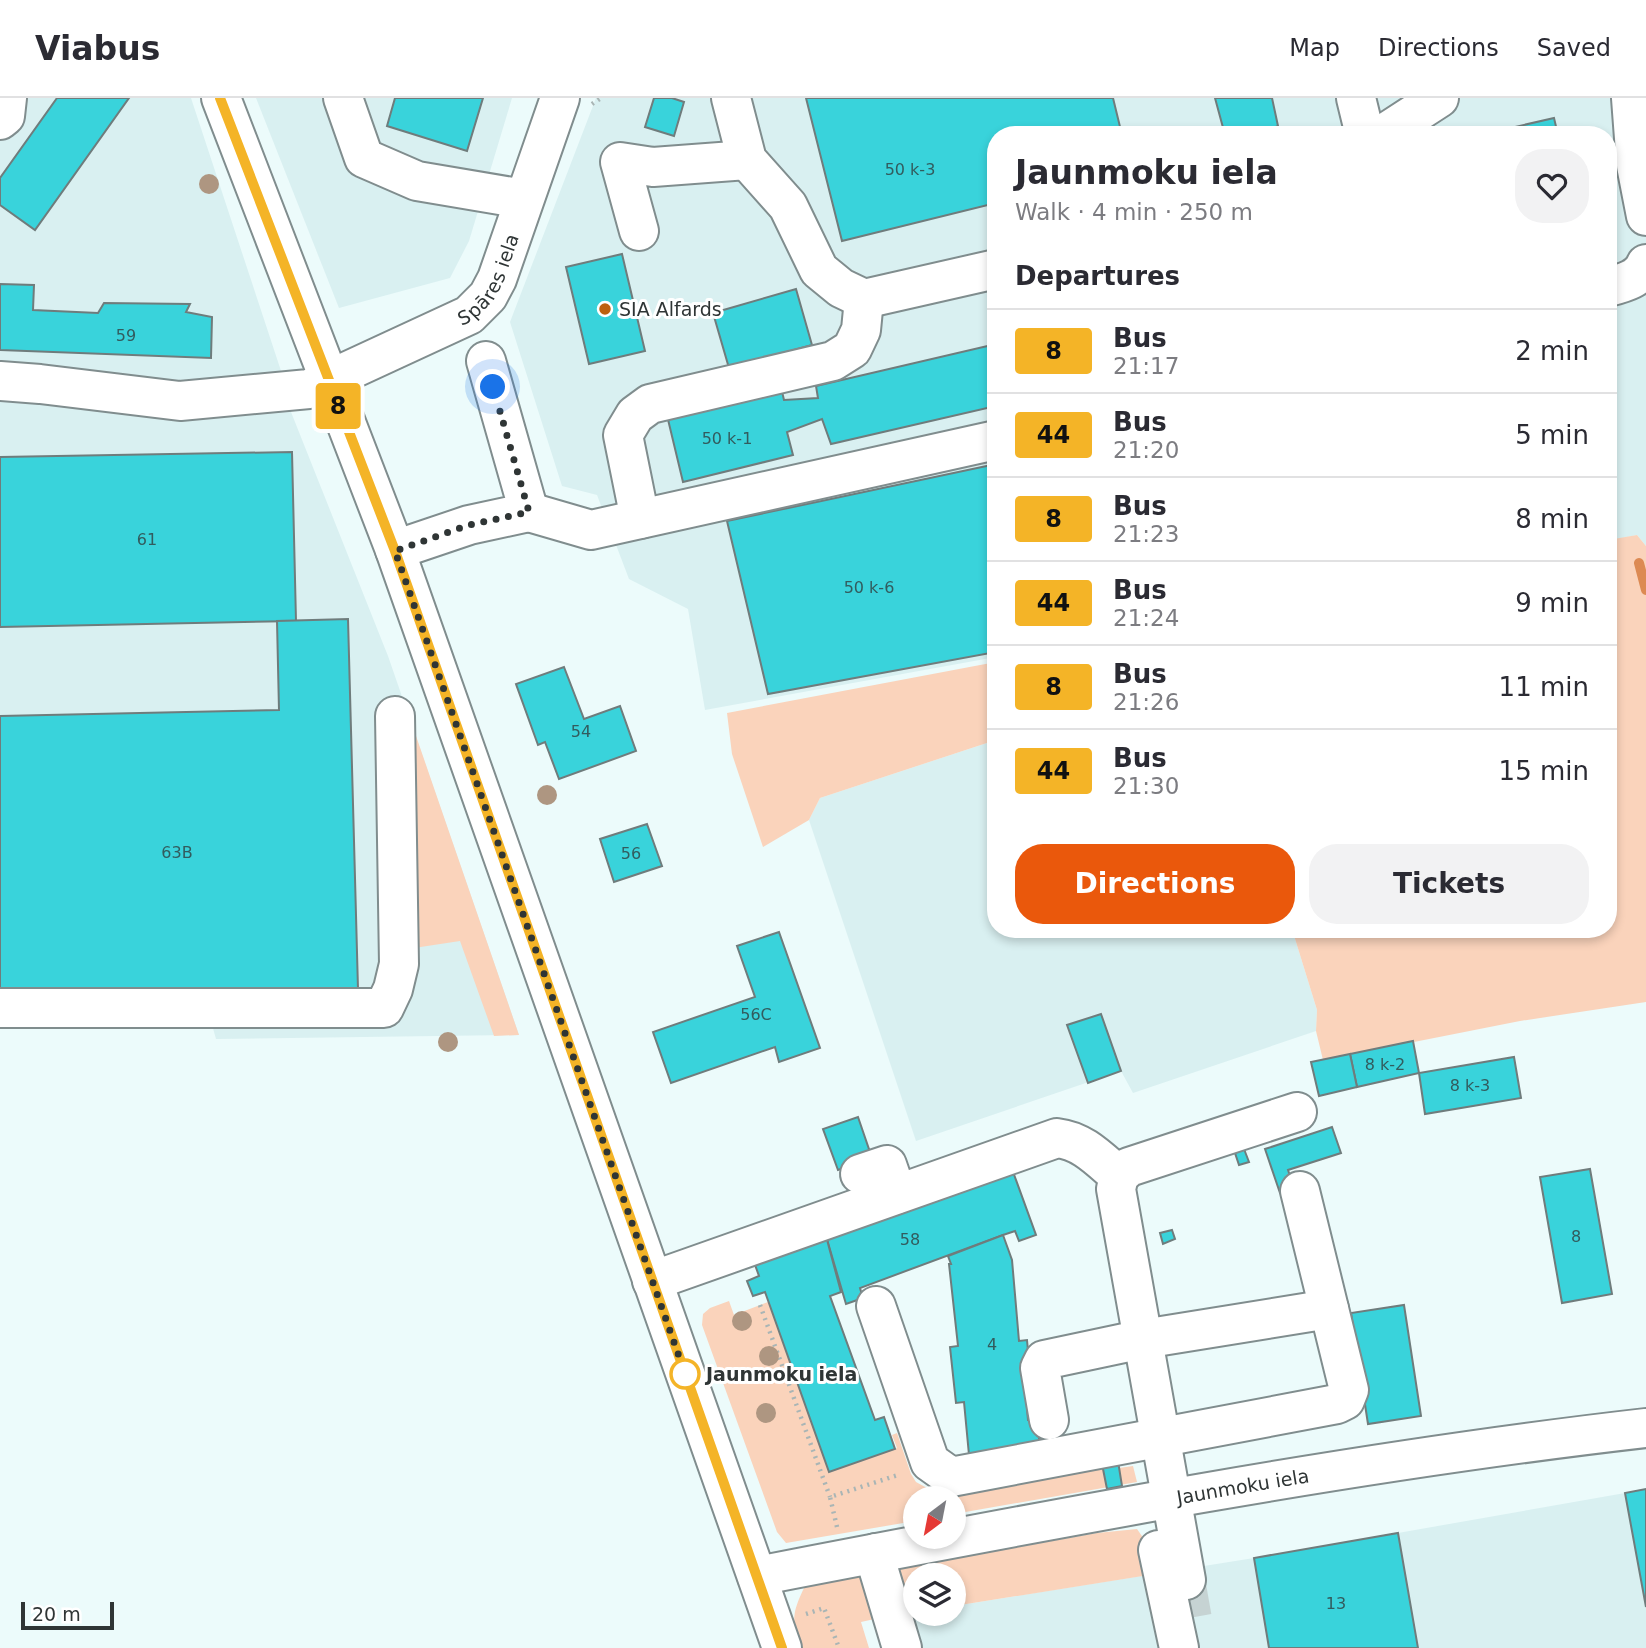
<!DOCTYPE html>
<meta charset="utf-8">
<style>
body{margin:0;font-family:"DejaVu Sans",sans-serif;background:#f2f2f3;color:#2b2b33;height:100vh;display:flex;flex-direction:column;font-size:26px;white-space:nowrap}
*{box-sizing:border-box;margin:0}
p{font-size:23px;color:#7c7c81}
.icon{flex:none;width:38px;height:38px;fill:none;stroke:currentColor;stroke-width:2;stroke-linecap:round;stroke-linejoin:round}
.map{position:relative;flex:1;overflow:hidden}
.panel{position:absolute;left:987px;top:28px;width:630px;height:812px;display:flex;flex-direction:column;background:#fff;border-radius:28px;box-shadow:0 4px 10px #0003}
.panel>*{flex:none}
.badge{padding:0 14px;border-radius:5px;font-size:24px;line-height:46px}
.needle{width:46px;rotate:212deg}
.buttons{position:absolute;left:903px;top:1388px;display:grid;gap:14px}
.buttons a{display:grid;place-items:center;width:63px;height:63px;border-radius:50%;background:#fff;box-shadow:0 4px 10px #0003;font-size:35px}
.scale{position:absolute;left:21px;bottom:18px;width:93px;box-sizing:border-box;padding-left:7px;border:4px solid #2f3535;border-top:0;font-size:19px;line-height:24px;white-space:nowrap;color:#2f3535;-webkit-text-stroke:5px #fff;paint-order:stroke}
.you{position:absolute;width:35px;height:35px;margin:-18px;border:5px solid #fff;border-radius:50%;background:#1a73e8;box-shadow:0 0 0 10px #1a73e833}
.map>.badge{position:absolute;translate:-50% -50%;box-shadow:0 0 0 4px #fff}
h2{padding:0 28px;font-size:26px;line-height:63px}
.round{display:grid;place-items:center;flex:none;width:74px;height:74px;border-radius:28px;background:#f2f2f3}
.summary{display:flex;align-items:center;justify-content:space-between;height:119px;padding:0 28px}
h1{font-size:33px;font-weight:700;line-height:52px}
.cta{display:flex;gap:14px;margin-top:auto;padding:14px 28px}
.cta a{flex:1;height:80px;border-radius:28px;background:#ea580c;color:#fff;font-size:28px;font-weight:700;line-height:80px;text-align:center}
.cta a+a{background:#f2f2f3;color:#2b2b33}
ul{padding:0;list-style:none}
li{display:flex;align-items:center;gap:21px;height:84px;padding:0 28px;border-top:2px solid #e1e1e2}
li div{flex:1}
li b{display:block;font-size:26px}
li em{font-style:normal}
li .badge{min-width:77px;font-weight:700;text-align:center}
header{display:flex;align-items:center;gap:42px;box-sizing:border-box;height:98px;padding:0 35px;background:#fff;border-bottom:2px solid #e1e1e2}
header strong{font-size:33px}
nav{display:flex;gap:38px;margin-inline-start:auto;font-size:24px}
.map>svg:first-child{display:block}
</style>
<header>
<strong>Viabus</strong>
<nav><a>Map</a><a>Directions</a><a>Saved</a></nav>
</header>
<div class="map">
<svg width="1646" height="1550" viewBox="0 0 1646 1550">
<rect width="100%" height="100%" fill="#ecfbfb"/>
<g fill="#d9f0f1">
<polygon points="0,0 191,0 284,282 291,314 388,558 519,937 216,941 209,916 0,918"/>
<polygon points="256,0 512,0 469,143 450,180 339,210"/>
<polygon points="596,0 1646,0 1646,448 1637,437 1608,443 1608,37 996,37 996,559 705,612 688,511 629,481 597,397 562,388 510,224"/>
<polygon points="996,642 996,831 1292,831 1317,912 1316,933 1133,995 1121,973 916,1043 809,722 820,700"/>
<polygon points="1625,1395 1646,1509 1646,1550 1418,1550 1398,1435"/>
<polygon points="1254,1460 1269,1550 919,1550 907,1515 954,1516 954,1508"/>
</g>
<g fill="#fad3bb">
<polygon points="1637,437 1646,448 1646,904 1520,923 1323,962 1316,933 1317,912 1292,831 1608,831 1608,442"/>
<polygon points="996,564 996,642 820,700 809,722 763,749 732,656 727,615"/>
<polygon points="415,635 519,937 494,938 460,843 414,850 407,639"/>
<polygon points="729,1203 734,1217 768,1204 829,1374 897,1350 892,1337 897,1335 911,1376 916,1384 927,1390 1102,1363 1119,1370 1133,1368 1137,1384 954,1416 954,1400 915,1400 915,1423 786,1445 777,1434 702,1227 703,1216 710,1210"/>
<polygon points="1137,1431 1144,1441 1149,1477 954,1508 954,1477 915,1477 915,1514 907,1515 892,1471 1097,1435"/>
<path d="M863,1473L879,1520L861,1524L869,1550H801C791,1522 792,1515 805,1488Z"/>
</g>
<g fill="none" stroke-linecap="round" stroke-linejoin="round">
<polyline stroke="#dc8a53" stroke-width="10" points="1639,465 1646,492"/>
</g>
<g fill="#39d3db" stroke="#6f7c7c" stroke-width="2">
<polygon points="57,0 129,0 35,132 0,107 0,80"/>
<polygon points="395,0 483,0 467,53 387,28"/>
<polygon points="654,0 672,0 684,4 674,38 645,29"/>
<polygon points="806,0 1113,0 1122,37 996,37 996,105 842,143"/>
<polygon points="1215,0 1272,0 1278,28 1257,37 1225,37"/>
<polygon points="1554,20 1558,37 1480,37"/>
<polygon points="622,156 645,253 589,266 566,169"/>
<polygon points="0,186 34,187 33,212 98,215 104,205 190,206 186,214 212,219 211,260 0,252"/>
<polygon points="796,191 812,247 729,270 713,215"/>
<polygon points="996,246 996,308 831,346 822,321 787,334 793,357 683,384 665,309 779,281 784,302 818,300 816,288"/>
<polygon points="292,354 296,523 0,529 0,359"/>
<polygon points="996,366 996,554 768,596 727,423"/>
<polygon points="348,521 358,891 0,899 0,618 279,612 277,523"/>
<polygon points="564,569 584,621 620,608 636,653 559,681 545,644 538,647 516,586"/>
<polygon points="647,726 662,768 614,784 600,741"/>
<polygon points="779,834 820,950 779,964 775,949 671,985 653,934 755,899 737,848"/>
<polygon points="1101,916 1121,973 1088,985 1067,927"/>
<polygon points="1413,943 1419,975 1357,989 1350,956"/>
<polygon points="1350,956 1357,989 1319,998 1311,964"/>
<polygon points="1514,959 1521,1000 1425,1016 1419,975"/>
<polygon points="858,1019 872,1060 838,1072 823,1031"/>
<polygon points="1332,1029 1341,1055 1288,1072 1294,1090 1280,1095 1265,1051"/>
<polygon points="1244,1051 1249,1064 1239,1067 1235,1055"/>
<polygon points="1012,1071 1036,1137 1019,1143 1015,1133 1003,1137 860,1190 863,1200 846,1206 826,1138"/>
<polygon points="1590,1071 1612,1196 1562,1205 1540,1079"/>
<polygon points="1172,1132 1175,1141 1163,1146 1160,1135"/>
<polygon points="1003,1137 1012,1162 1019,1243 1027,1242 1032,1296 1026,1298 1028,1322 1037,1321 1040,1349 969,1357 964,1304 956,1305 950,1249 958,1248 949,1166 951,1166 948,1158"/>
<polygon points="826,1138 841,1194 830,1198 875,1322 884,1319 895,1351 829,1374 765,1194 753,1198 747,1183 759,1178 754,1164"/>
<polygon points="1404,1207 1421,1318 1368,1326 1351,1215"/>
<polygon points="1118,1363 1122,1388 1107,1391 1102,1366"/>
<polygon points="1646,1391 1646,1509 1625,1395"/>
<polygon points="1398,1435 1418,1550 1269,1550 1254,1460"/>
</g>
<g fill="none" stroke-linecap="round" stroke-linejoin="round">
<polyline stroke="#c6d3d3" stroke-width="38" stroke-dasharray="38 19" stroke-linecap="butt" points="1186,1482 1195,1533"/>
<g stroke="#808d8e" stroke-width="42">
<g id="minor">
<polyline points="221,0 395,452 782,1550"/>
<polyline points="343,0 364,60 417,83 524,101"/>
<polyline points="731,0 747,62 788,108 819,172 841,190 864,201 996,171"/>
<polyline points="1356,0 1365,37"/>
<polyline points="1631,0 1636,67 1646,118"/>
<polyline points="0,22 5,18 7,0"/>
<polyline points="1382,37 1439,0"/>
<polyline points="639,133 620,64 653,69 747,62"/>
<path d="M1608,189C1623,185 1640,181 1646,166"/>
<path id="s1" d="M0,283L40,286L180,303L309,291L469,217L488,198L497,181L560,0"/>
<polyline points="529,414 591,432 996,342"/>
<polyline points="640,421 623,337 635,317 650,306 833,263 852,251 861,232 864,201"/>
<polyline points="395,452 469,427 529,414 486,263"/>
<polyline points="0,910 384,910 393,891 399,866 395,618"/>
<polyline points="860,1076 887,1067 897,1096"/>
<path d="M652,1183L1057,1040C1083,1043 1099,1061 1119,1078"/>
<polyline points="876,1208 930,1364 951,1379 1337,1306 1345,1302 1349,1292 1300,1093"/>
<polyline points="1049,1322 1040,1270 1044,1262 1143,1241 1329,1211"/>
<polyline points="1158,1452 1179,1550"/>
<polyline points="876,1455 879,1473 902,1550"/>
<path id="s2" d="M757,1478C1052,1421 1348,1364 1646,1330"/>
<polyline points="1186,1482 1116,1091 1119,1078 1129,1069 1297,1014"/>
</g>
</g>
<g stroke="#a9b5b5" stroke-width="4.5" stroke-dasharray="2 5" stroke-linecap="butt">
<polyline points="592,6 601,0"/>
<polyline points="760,1207 830,1399"/>
<polyline points="837,1429 830,1399 898,1377"/>
<polyline points="806,1516 824,1510 839,1550"/>
</g>
<use href="#minor" stroke="#fff" stroke-width="38"/>
</g>
<g fill="#ae9681">
<circle cx="209" cy="86" r="10"/>
<circle cx="547" cy="697" r="10"/>
<circle cx="448" cy="944" r="10"/>
<circle cx="742" cy="1223" r="10"/>
<circle cx="769" cy="1258" r="10"/>
<circle cx="766" cy="1315" r="10"/>
</g>
<g fill="none" stroke-linecap="round" stroke-linejoin="round">
<g stroke="#fff" stroke-width="16">
<polyline id="line" points="220,0 395,453 782,1550"/>
</g>
<use href="#line" stroke="#f4b427" stroke-width="10"/>
<polyline stroke="#2f3535" stroke-width="7" stroke-dasharray="0 12.6" points="493,289 529,414 469,427 395,453 687,1281 685,1276"/>
</g>
<circle fill="#bd610f" stroke="#fff" stroke-width="2.5" cx="605" cy="211" r="7"/>
<circle fill="#fff" stroke="#f4b427" stroke-width="3.5" cx="685" cy="1276" r="14"/>
<g text-anchor="middle" dominant-baseline="central" stroke-width="6" stroke-linejoin="round" paint-order="stroke">
<g font-size="16" fill="#325c5e">
<text x="910" y="71">50 k-3</text>
<text x="126" y="237">59</text>
<text x="727" y="340">50 k-1</text>
<text x="147" y="441">61</text>
<text x="869" y="489">50 k-6</text>
<text x="581" y="633">54</text>
<text x="177" y="754">63B</text>
<text x="631" y="755">56</text>
<text x="756" y="916">56C</text>
<text x="1385" y="966">8 k-2</text>
<text x="1470" y="987">8 k-3</text>
<text x="1576" y="1138">8</text>
<text x="910" y="1141">58</text>
<text x="992" y="1246">4</text>
<text x="1336" y="1505">13</text>
</g>
<g font-size="19" fill="#2f3535" stroke="#fff">
<text stroke="none"><textPath href="#s1" startOffset="528">Spāres iela</textPath></text>
<text stroke="none"><textPath href="#s2" startOffset="494">Jaunmoku iela</textPath></text>
</g>
<g font-size="19" fill="#2f3535" stroke="#fff" text-anchor="start">
<text x="619" y="211">SIA Alfards</text>
</g>
<g font-size="19" font-weight="bold" fill="#2f3535" stroke="#fff" text-anchor="start">
<text x="706" y="1276">Jaunmoku iela</text>
</g>
</g>
</svg>
<div class="buttons">
<a><svg class="needle" viewBox="-14 -14 28 28"><path d="M0-13l5 13h-10z" fill="#e53935"/><path d="M0 13l5-13h-10z" fill="#7c7c81"/></svg></a>
<a><svg class="icon" aria-label="layers" viewBox="0 0 24 24"><path d="M12 4l9 5-9 5-9-5zM3 14l9 5 9-5"/></svg></a>
</div>
<div class="scale">20 m</div>
<div class="you" style="left:493px;top:289px"></div>
<b class="badge" style="left:338px;top:308px;background:#f4b427;color:#111">8</b>
<section class="panel">
<div class="summary"><div><h1>Jaunmoku iela</h1><p>Walk · 4 min · 250 m</p></div><a class="round"><svg class="icon" aria-label="heart" viewBox="0 0 24 24"><path d="M12 20l-8-8c-3-5 5-10 8-4 3-6 11-1 8 4z"/></svg></a></div>
<h2>Departures</h2>
<ul>
<li><span class="badge" style="background:#f4b427;color:#111">8</span><div><b>Bus</b><p>21:17</p></div><em>2 min</em></li>
<li><span class="badge" style="background:#f4b427;color:#111">44</span><div><b>Bus</b><p>21:20</p></div><em>5 min</em></li>
<li><span class="badge" style="background:#f4b427;color:#111">8</span><div><b>Bus</b><p>21:23</p></div><em>8 min</em></li>
<li><span class="badge" style="background:#f4b427;color:#111">44</span><div><b>Bus</b><p>21:24</p></div><em>9 min</em></li>
<li><span class="badge" style="background:#f4b427;color:#111">8</span><div><b>Bus</b><p>21:26</p></div><em>11 min</em></li>
<li><span class="badge" style="background:#f4b427;color:#111">44</span><div><b>Bus</b><p>21:30</p></div><em>15 min</em></li>
</ul>
<div class="cta"><a>Directions</a><a>Tickets</a></div>
</section>
</div>
